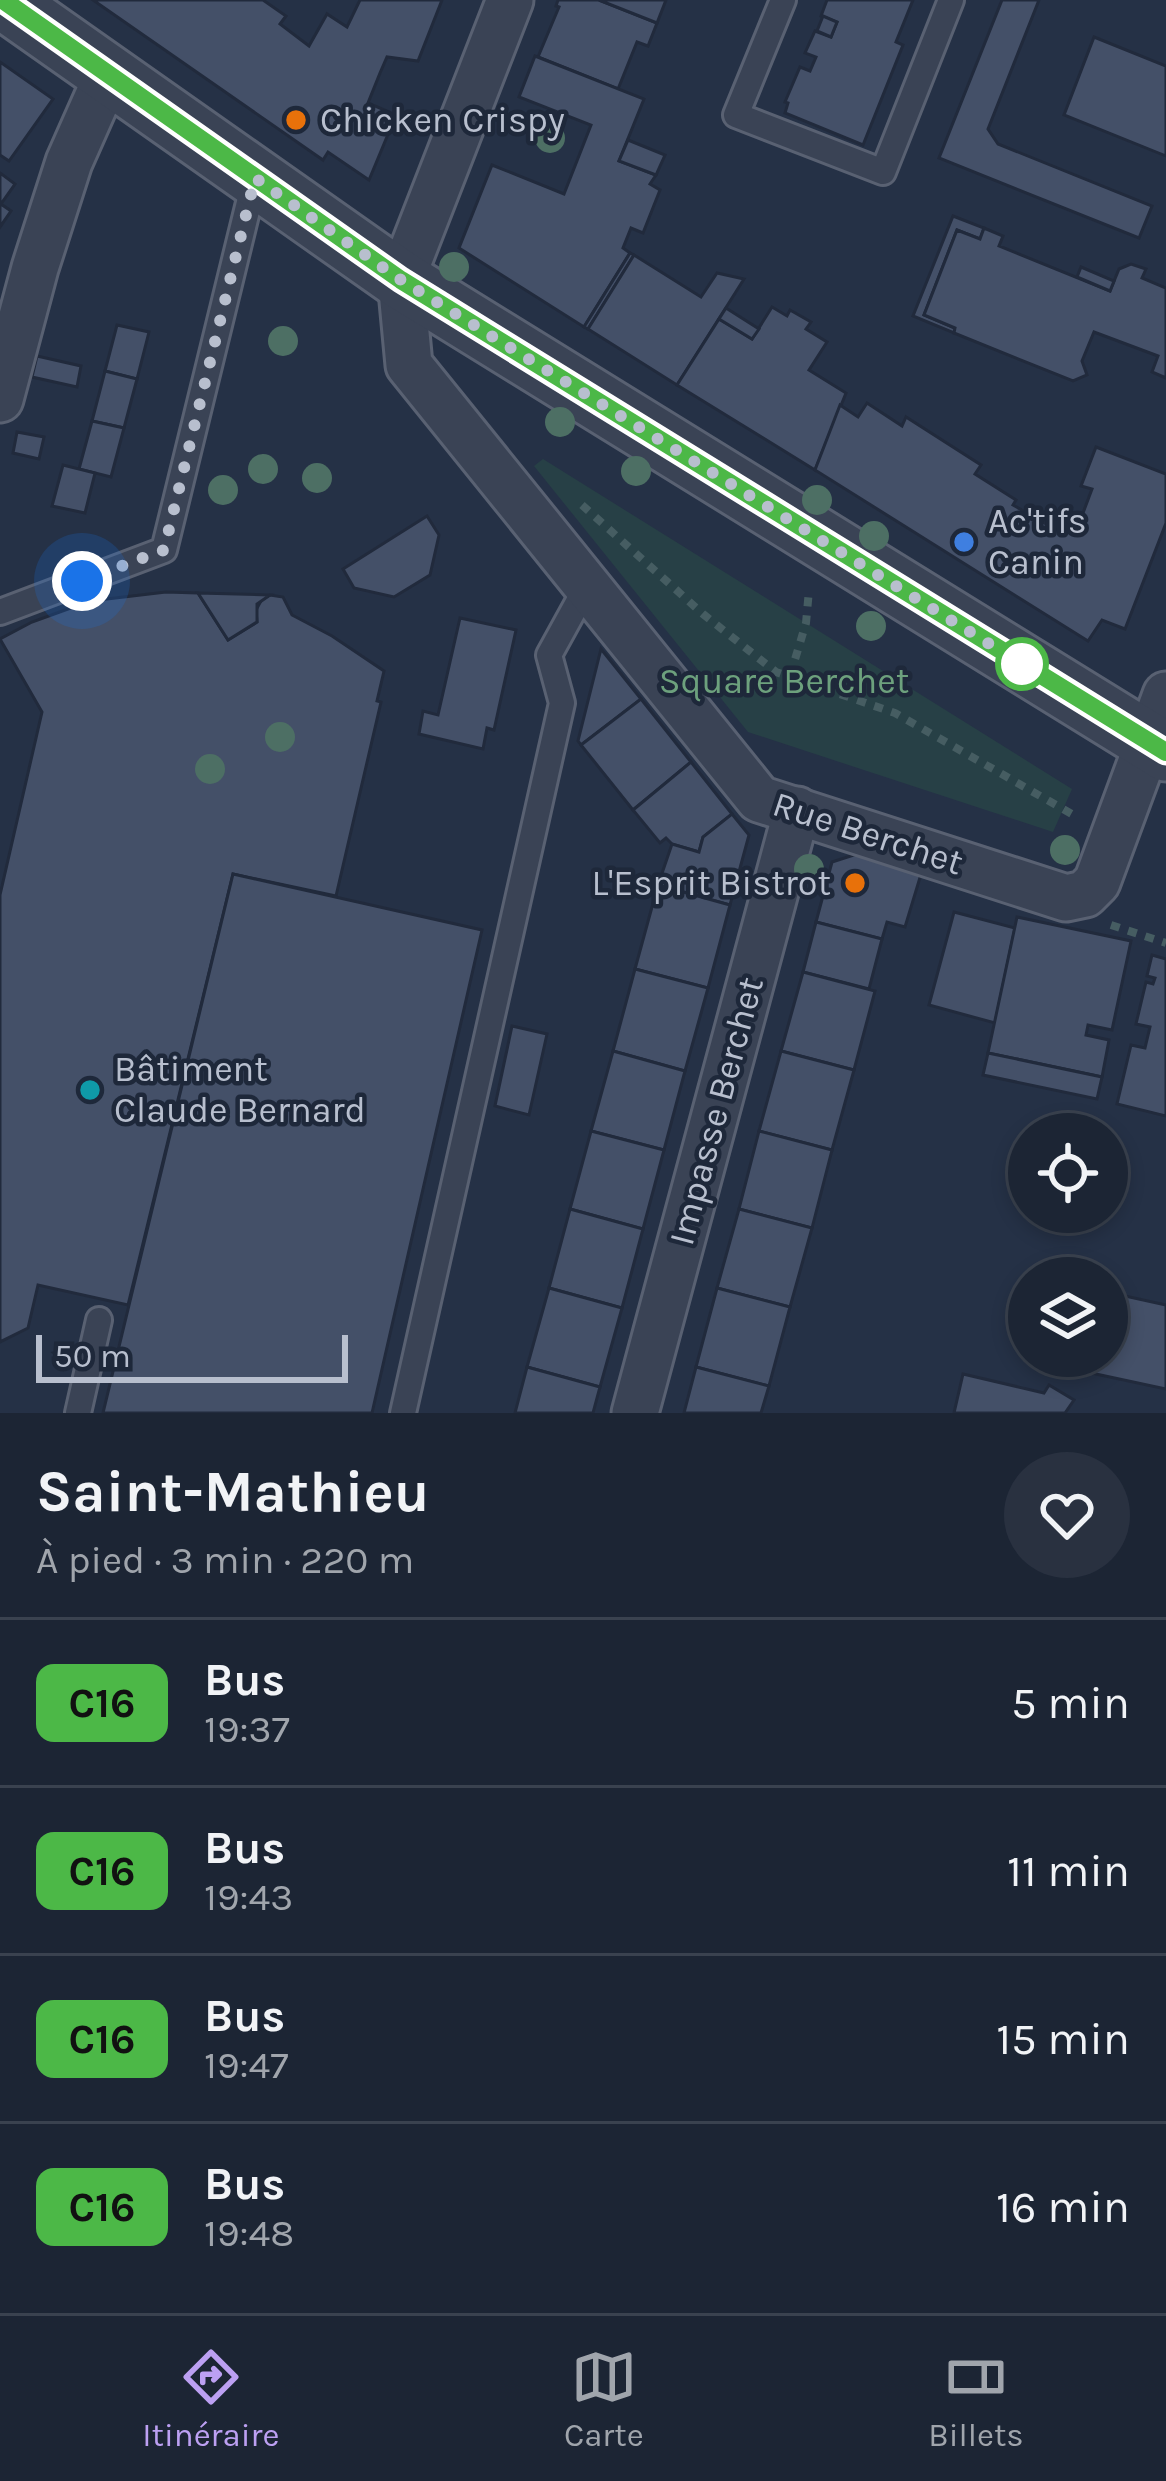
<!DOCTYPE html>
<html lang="fr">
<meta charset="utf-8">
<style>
body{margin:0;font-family:Karla,sans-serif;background:#293140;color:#f1f3f6;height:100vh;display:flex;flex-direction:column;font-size:45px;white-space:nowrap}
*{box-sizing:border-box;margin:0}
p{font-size:39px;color:#a0a5ac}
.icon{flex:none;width:66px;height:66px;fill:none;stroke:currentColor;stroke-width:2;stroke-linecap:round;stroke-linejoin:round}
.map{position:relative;height:1413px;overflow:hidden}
.side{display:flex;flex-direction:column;background:#1c2534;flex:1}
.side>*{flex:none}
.badge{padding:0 24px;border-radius:18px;font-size:42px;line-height:78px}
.controls{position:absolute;left:1008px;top:1113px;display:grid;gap:24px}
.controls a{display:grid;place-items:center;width:120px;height:120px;border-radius:50%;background:#1c2534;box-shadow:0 6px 18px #0003,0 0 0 3px #3a424f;font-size:60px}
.scale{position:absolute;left:36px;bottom:30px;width:312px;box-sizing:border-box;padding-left:12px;border:6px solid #b8bfce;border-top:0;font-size:33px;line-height:42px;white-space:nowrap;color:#b8bfce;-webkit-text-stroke:9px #1e283a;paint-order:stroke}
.you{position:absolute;width:60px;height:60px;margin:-30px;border:9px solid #fff;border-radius:50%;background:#1a73e8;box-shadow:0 0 0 18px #1a73e833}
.map>.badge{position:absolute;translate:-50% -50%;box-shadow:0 0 0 6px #fff}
.round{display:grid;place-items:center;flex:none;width:126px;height:126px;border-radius:63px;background:#293140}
.overview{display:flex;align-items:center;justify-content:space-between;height:204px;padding:0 36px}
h1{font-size:57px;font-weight:700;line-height:90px}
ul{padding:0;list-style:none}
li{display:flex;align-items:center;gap:36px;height:168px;padding:0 36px;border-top:3px solid #3a424f}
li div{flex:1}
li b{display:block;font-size:45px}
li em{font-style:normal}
li .badge{min-width:132px;font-weight:700;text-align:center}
.menu{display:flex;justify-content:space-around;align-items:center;height:168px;border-top:3px solid #3a424f;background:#1c2534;font-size:33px;color:#a0a5ac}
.menu a{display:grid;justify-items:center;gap:6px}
.menu .active{color:#bca0f2}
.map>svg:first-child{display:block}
</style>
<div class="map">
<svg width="1166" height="1413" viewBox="0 0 1166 1413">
<rect width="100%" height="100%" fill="#253146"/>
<polygon fill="#274046" points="543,459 1072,789 1053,832 748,732 534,466"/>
<g fill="#445068" stroke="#212a3c" stroke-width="3">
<polygon points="93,0 263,0 286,16 280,24 309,46 327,14 347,27 360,0 442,0 418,61 387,57 380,73 368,103 396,115 369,180 328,152 323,160"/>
<polygon points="558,0 599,0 657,23 648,46 637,42 618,89 538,57 559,7 556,6"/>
<polygon points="599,0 666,0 657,23"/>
<polygon points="827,0 913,0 896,42 903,45 863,145 785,113 788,103 785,102 800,67 810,71 816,57 805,53 815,31 831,37 837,22 821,16"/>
<polygon points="1002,0 1039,0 988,129 998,144 1152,206 1139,238 939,158"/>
<polygon points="823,16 837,22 831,37 817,31"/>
<polygon points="1094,37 1166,66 1166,156 1064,115"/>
<polygon points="535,56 644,99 619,161 656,175 650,184 660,190 643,233 631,228 623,248 630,253 584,327 459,248 492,165 564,194 591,125 519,97"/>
<polygon points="0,62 53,99 9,161 0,155"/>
<polygon points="628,140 665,155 656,175 619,161"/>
<polygon points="0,173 15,184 1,204 11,211 0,227"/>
<polygon points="953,216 984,228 980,239 957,230 924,315 955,328 954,333 913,316"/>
<polygon points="984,228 1003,236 999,246 1110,291 1119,269 1131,264 1146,269 1142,278 1166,288 1166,378 1152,372 1158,356 1094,332 1082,361 1087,375 1073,381 954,333 955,328 924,315 957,230 980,239"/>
<polygon points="630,253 634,255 588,329 584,327"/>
<polygon points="634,255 701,297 717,273 744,279 677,385 588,329"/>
<polygon points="1081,267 1114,281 1110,291 1077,277"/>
<polygon points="772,307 787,316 790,310 811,322 806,329 827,342 809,370 846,393 815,470 677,385 719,319 752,339"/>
<polygon points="726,308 759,329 752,339 719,319"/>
<polygon points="117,325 149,332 137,379 105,371"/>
<polygon points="37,356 81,366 77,387 32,377"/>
<polygon points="105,371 137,379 124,428 92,421"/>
<polygon points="867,403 902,426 906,417 981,465 975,474 1016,500 1013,505 1060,532 1071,529 1075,519 1080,521 1092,489 1081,486 1096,447 1166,474 1166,523 1125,629 1102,620 1088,641 815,470 840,405 858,417"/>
<polygon points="92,421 124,428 111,477 79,469"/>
<polygon points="17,432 44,437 39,459 13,453"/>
<polygon points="63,465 95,473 85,513 52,506"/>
<polygon points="427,516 439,535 430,575 394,597 354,588 343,569"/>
<polygon points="166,592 198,593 228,640 257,622 256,610 262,599 270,595 283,597 292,615 332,636 384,671 377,701 381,702 336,896 233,874 128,1305 38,1285 28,1328 0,1342 0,895 42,712 0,639 32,622 90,601"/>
<polygon points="198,593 270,595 257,604 257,622 228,640"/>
<polygon points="460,618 516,630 494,730 487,728 483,749 419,734 423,711 438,715"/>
<polygon points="601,649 641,699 581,745 578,741"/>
<polygon points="641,699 691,762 633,810 581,745"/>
<polygon points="691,762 732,814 703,837 699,852 672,844 666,838 660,843 633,810"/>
<polygon points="732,814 749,835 730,905 658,885 672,844 699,852 703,837"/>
<polygon points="863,852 922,871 905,927 887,922 882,939 816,922 832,862"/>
<polygon points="233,874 482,930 372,1413 103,1413"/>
<polygon points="658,885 730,905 708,988 635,969"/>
<polygon points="954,912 1015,928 995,1023 929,1005"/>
<polygon points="1017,917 1131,941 1112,1030 1088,1025 1086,1035 1109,1040 1102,1077 988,1053"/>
<polygon points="816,922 882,939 869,989 803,972"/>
<polygon points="1152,955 1166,959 1166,1116 1117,1104 1131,1045 1145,1048 1150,1027 1136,1024 1146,982 1153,984 1155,978 1147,976"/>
<polygon points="635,969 708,988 685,1071 613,1051"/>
<polygon points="803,972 875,991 854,1070 781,1051"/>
<polygon points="512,1026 547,1034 529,1115 495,1106"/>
<polygon points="613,1051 685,1071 664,1150 591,1131"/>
<polygon points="781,1051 854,1070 832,1150 759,1131"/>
<polygon points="988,1053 1102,1077 1097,1099 983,1075"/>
<polygon points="591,1131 664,1150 643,1229 570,1209"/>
<polygon points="759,1131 832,1150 812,1228 739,1209"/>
<polygon points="570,1209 643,1229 622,1308 549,1288"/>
<polygon points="739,1209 812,1228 790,1307 717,1288"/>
<polygon points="549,1288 622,1308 600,1387 527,1367"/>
<polygon points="717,1288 790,1307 769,1386 696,1367"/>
<polygon points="1107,1292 1166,1305 1166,1389 1082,1371 1085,1356 1107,1356"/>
<polygon points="527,1367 600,1387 593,1413 515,1413"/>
<polygon points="696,1367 769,1386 761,1413 684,1413"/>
<polygon points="963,1374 1044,1393 1049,1385 1074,1400 1065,1413 954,1413"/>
</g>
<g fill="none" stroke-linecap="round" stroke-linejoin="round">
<g stroke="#596172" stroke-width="30">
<g id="service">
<polyline points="783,0 736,115 883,172 951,0"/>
<polyline points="0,612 164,550 255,178"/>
<polyline points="78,1413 99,1320"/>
<polyline points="403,1413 562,703 549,655 587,586"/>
</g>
</g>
<g stroke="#596172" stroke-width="51">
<g id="minor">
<polyline points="510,0 401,280 409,365 759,799 1066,898 1085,894 1097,882 1166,695"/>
<polyline points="0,399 35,268 69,162 108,74"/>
<polyline points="635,1413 797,810"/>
</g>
</g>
<g stroke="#596172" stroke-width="63">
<polyline id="tertiary" points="3,0 401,280 1166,752"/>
</g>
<g stroke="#465d62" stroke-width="8" stroke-dasharray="9 9" stroke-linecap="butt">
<polyline points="582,505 703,614 776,672 895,713 1077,817"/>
<polyline points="790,676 806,623 809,590"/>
<polyline points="1111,925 1166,943"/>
</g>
<use href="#service" stroke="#3a4355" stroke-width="24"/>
<use href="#minor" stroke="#3a4355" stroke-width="45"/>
<use href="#tertiary" stroke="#3a4355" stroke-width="57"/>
</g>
<g fill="#4d6f64">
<circle cx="550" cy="138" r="15"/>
<circle cx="454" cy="267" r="15"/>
<circle cx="283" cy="341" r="15"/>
<circle cx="560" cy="422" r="15"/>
<circle cx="263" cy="469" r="15"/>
<circle cx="636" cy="471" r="15"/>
<circle cx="317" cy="478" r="15"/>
<circle cx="223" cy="490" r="15"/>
<circle cx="817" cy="500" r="15"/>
<circle cx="874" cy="536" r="15"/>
<circle cx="871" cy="626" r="15"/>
<circle cx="280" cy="737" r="15"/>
<circle cx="210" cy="769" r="15"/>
<circle cx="1065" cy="850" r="15"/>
<circle cx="809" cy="869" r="15"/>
</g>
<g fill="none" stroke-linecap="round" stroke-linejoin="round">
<g stroke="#fff" stroke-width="27">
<polyline id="line" points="3,0 401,280 1166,752"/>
</g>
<use href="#line" stroke="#4cb847" stroke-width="18"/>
<polyline stroke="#b8bfce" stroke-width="12" stroke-dasharray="0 21.6" points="82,581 164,550 255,178 401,280 1022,664"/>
</g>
<g fill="#e8710a" stroke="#1e283a" stroke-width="4.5">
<circle cx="296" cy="120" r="12"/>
<circle cx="855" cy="883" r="12"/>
</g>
<circle fill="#3f7fe0" stroke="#1e283a" stroke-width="4.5" cx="964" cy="542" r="12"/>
<circle fill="#fff" stroke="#4cb847" stroke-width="6" cx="1022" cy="664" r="24"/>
<circle fill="#0f9aa8" stroke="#1e283a" stroke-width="4.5" cx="90" cy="1090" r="12"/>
<g text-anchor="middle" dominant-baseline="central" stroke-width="9" stroke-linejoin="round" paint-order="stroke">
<g font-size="36" fill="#b8bfce" stroke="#1e283a" text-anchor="start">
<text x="320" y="120">Chicken Crispy</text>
<text x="988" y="521">Ac'tifs<tspan x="988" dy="41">Canin</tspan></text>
<text x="831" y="883" text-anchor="end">L'Esprit Bistrot</text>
<text x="114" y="1069">Bâtiment<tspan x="114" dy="41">Claude Bernard</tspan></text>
</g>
<g font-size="36" fill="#6da17d" stroke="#1e283a">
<text x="784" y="681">Square Berchet</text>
</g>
<g font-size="36" fill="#b8bfce" stroke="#1e283a">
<text transform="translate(868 833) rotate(18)">Rue Berchet</text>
<text transform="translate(716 1111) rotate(-75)">Impasse Berchet</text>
</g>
</g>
</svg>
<div class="controls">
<a><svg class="icon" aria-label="locate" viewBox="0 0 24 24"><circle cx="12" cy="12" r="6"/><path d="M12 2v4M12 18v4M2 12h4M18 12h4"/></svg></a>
<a><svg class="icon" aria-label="layers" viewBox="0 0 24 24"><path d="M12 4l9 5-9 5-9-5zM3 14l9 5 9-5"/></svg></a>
</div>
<div class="scale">50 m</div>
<div class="you" style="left:82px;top:581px"></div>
</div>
<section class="side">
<div class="overview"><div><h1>Saint-Mathieu</h1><p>À pied · 3 min · 220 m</p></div><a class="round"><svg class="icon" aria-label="heart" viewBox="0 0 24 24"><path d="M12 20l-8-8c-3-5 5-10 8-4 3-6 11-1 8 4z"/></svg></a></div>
<ul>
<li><span class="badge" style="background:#4cb847;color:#111">C16</span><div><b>Bus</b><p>19:37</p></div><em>5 min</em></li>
<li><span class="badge" style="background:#4cb847;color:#111">C16</span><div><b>Bus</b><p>19:43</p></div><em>11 min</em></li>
<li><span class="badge" style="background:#4cb847;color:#111">C16</span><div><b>Bus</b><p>19:47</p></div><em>15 min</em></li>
<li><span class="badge" style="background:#4cb847;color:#111">C16</span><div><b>Bus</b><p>19:48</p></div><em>16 min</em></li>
</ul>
</section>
<nav class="menu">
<a class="active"><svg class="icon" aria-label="directions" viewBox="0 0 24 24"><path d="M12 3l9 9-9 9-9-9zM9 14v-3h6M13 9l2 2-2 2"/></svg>Itinéraire</a>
<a><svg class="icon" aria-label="map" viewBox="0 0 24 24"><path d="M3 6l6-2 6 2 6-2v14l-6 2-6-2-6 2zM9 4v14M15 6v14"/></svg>Carte</a>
<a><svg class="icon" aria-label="tickets" viewBox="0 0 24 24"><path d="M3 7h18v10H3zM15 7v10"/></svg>Billets</a>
</nav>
